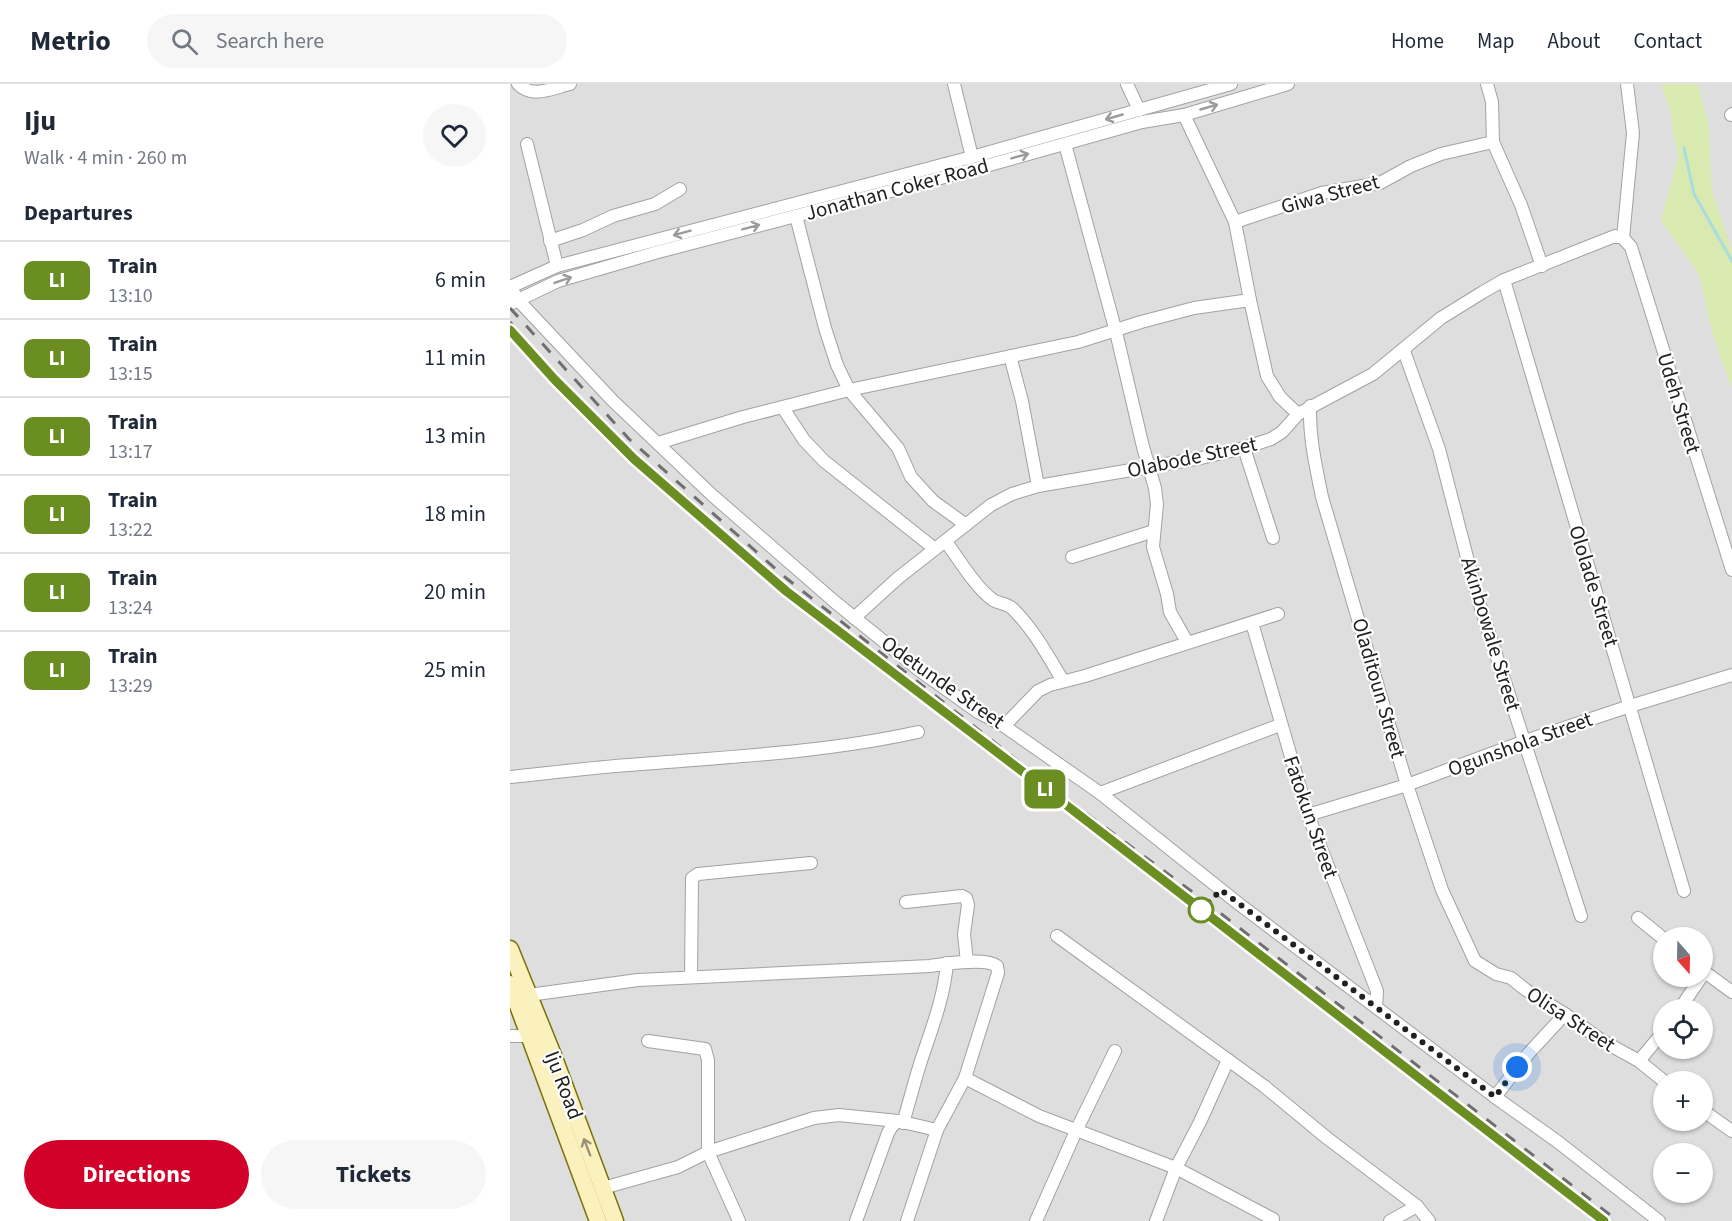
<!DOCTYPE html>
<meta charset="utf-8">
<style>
body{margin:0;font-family:"Source Sans 3",sans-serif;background:#f6f6f7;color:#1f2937;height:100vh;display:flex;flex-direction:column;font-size:22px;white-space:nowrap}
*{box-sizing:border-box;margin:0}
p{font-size:20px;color:#747a83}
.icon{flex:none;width:33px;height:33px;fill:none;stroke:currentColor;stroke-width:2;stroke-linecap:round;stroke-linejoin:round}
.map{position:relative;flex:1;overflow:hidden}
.side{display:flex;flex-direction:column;background:#fff;width:510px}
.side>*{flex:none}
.badge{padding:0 12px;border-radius:9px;font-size:21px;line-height:39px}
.needle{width:39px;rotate:160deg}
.fabs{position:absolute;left:1143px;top:843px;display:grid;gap:12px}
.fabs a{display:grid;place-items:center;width:60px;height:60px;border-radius:50%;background:#fff;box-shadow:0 2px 4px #0004;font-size:30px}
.you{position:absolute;width:30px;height:30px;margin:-15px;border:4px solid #fff;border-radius:50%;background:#1a73e8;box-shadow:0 0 0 9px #1a73e833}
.map>.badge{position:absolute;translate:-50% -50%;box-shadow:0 0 0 3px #fff}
h2{padding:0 24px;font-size:22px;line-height:54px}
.round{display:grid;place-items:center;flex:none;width:63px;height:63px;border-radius:32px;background:#f6f6f7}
.headline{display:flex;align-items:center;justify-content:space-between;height:102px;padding:0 24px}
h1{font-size:28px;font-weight:700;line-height:45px}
.primary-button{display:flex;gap:12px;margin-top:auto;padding:12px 24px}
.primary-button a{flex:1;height:69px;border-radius:36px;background:#d20129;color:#fff;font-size:24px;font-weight:700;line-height:69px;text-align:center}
.primary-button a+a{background:#f6f6f7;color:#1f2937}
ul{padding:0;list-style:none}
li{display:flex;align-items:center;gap:18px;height:78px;padding:0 24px;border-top:2px solid #e0e1e3}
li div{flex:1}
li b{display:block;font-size:22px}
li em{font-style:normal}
li .badge{min-width:66px;font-weight:700;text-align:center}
header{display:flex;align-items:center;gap:36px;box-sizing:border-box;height:84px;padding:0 30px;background:#fff;border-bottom:2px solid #e0e1e3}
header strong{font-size:28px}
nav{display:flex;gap:33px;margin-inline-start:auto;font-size:21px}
.search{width:420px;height:54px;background:#f6f6f7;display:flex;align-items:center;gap:15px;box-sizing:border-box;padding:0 21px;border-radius:33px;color:#747a83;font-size:22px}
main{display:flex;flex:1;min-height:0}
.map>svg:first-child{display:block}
</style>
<header>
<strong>Metrio</strong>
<div class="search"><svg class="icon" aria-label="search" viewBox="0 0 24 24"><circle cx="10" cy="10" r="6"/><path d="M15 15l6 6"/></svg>Search here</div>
<nav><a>Home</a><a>Map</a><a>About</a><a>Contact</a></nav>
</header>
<main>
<section class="side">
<div class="headline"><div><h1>Iju</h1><p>Walk · 4 min · 260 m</p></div><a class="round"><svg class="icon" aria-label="heart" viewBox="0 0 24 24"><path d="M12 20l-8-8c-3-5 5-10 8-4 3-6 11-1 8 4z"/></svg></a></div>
<h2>Departures</h2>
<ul>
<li><span class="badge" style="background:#6b8e23;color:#fff">LI</span><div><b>Train</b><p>13:10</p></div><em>6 min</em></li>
<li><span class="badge" style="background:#6b8e23;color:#fff">LI</span><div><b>Train</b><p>13:15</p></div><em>11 min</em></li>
<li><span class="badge" style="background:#6b8e23;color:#fff">LI</span><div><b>Train</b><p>13:17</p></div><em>13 min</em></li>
<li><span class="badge" style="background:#6b8e23;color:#fff">LI</span><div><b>Train</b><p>13:22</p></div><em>18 min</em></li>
<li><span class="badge" style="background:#6b8e23;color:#fff">LI</span><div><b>Train</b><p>13:24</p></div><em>20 min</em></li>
<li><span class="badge" style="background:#6b8e23;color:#fff">LI</span><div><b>Train</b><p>13:29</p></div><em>25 min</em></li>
</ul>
<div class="primary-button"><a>Directions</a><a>Tickets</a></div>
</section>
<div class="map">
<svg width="1222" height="1137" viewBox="0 0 1222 1137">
<rect width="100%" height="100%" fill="#f1ede8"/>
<path fill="#dfdede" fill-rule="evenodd" d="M0,0H1222V1137H0ZM1154,854H1192V892H1154ZM1154,926H1192V964H1154ZM1154,998H1192V1036H1154ZM1154,1070H1192V1108H1154Z"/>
<polygon fill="#d8eaaf" points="1151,0 1188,0 1198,38 1202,107 1222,167 1222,304 1203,251 1188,188 1151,137 1168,73 1159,23"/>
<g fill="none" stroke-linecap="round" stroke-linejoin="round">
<polyline stroke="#a9dcde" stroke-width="3" points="1174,64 1184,110 1222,177"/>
<g stroke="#a2a2a2" stroke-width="14">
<g id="minor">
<path d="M8,0C22,15 43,4 60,0"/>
<polyline points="444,0 462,73"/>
<polyline points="617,0 629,26"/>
<polyline points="977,0 982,18 983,58 1011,121 1032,182"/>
<polyline points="674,31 725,138 740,216 757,292 770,313 788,330"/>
<polyline points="1221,31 1222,30"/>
<polyline points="17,60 47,182"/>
<polyline points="555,60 606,248 633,363 645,404 647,420 643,463 657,510 660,528 677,558"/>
<polyline points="286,132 315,244 327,281 339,306 388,364 401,393 423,417 456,441"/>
<polyline points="725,138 812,109 870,99 901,82 931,70 983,58"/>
<polyline points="1113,154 1121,163 1222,486"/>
<polyline points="1113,154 1123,49 1117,0"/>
<polyline points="40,157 73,146 103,132 145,120 170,105"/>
<polyline points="994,196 1174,807"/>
<polyline points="0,202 8,216 103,317 202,411 325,518 409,586 468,628 494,642 590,709 729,820 985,1013 1048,1058 1149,1137"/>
<polyline points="0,203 47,182 462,73 721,0"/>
<polyline points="0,220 48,197 148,168 465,85 632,38 674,31 778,0"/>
<polyline points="894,267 929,365 967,512 1071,832"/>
<polyline points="500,272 512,317 528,402"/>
<path d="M800,322C799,354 806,383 812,413L897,701L932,806L965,877L986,890L1001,894L1016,906L1055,930L1091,956L1129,977L1155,998"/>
<polyline points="273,324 294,356 314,377 425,465"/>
<polyline points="148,359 233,333 339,306 568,258 631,238 684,224 740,216"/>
<polyline points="734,364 763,454"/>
<path d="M436,458C449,475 465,503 483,516C489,520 497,519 503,525C524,546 538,572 553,597"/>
<polyline points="562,473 644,447"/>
<polyline points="344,534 388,494 481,421 502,410 528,402 691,374 734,364 761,355 772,348 788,330 863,290 931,234 973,208 994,196 1105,152 1113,154"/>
<polyline points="742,539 798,731 867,907 866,923"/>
<polyline points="494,642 528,607 540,601 575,592 768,530"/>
<path d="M0,693C39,689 79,684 118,681C215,673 313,669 408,648"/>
<polyline points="590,709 770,641"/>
<polyline points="798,731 897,701 1015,657 1120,622 1222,591"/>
<polyline points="396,818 452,812 456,814 458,821 454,850 457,878"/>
<polyline points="1128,834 1154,855"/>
<polyline points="547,852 754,1002 817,1054 907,1122 919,1137"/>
<polyline points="1192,886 1222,908"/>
<polyline points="181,893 182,794 188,790 301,779"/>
<path d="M19,911L128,896L420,882C436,880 475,873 487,882L488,889L455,994L427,1046L397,1137"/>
<polyline points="1169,926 1192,892"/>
<polyline points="0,952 19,952"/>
<polyline points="138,957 195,965 198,976 198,1068 229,1137"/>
<polyline points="1129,977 1154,947"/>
<polyline points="455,994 529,1032 666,1084 763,1135"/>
<polyline points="985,1013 1019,969 1055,930"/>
<polyline points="1192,1026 1222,1047"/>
<path d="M393,1039C399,1019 404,999 410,980C421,946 434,915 437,879"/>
<polyline points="93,1104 168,1083 198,1068 304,1034 329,1031 388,1037 427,1046"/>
<polyline points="346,1137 378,1049 382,1042 388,1037"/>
<polyline points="526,1137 566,1047 605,967"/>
<polyline points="646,1137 666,1084 690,1038 718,976"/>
<polyline points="880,1137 907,1122"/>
</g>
</g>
<g stroke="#7b7105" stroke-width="19">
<g id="secondary">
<polyline points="0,865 43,971 105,1137"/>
<polyline points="0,900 88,1137"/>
</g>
</g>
<use href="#minor" stroke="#fff" stroke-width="12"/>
<use href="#secondary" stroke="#faf1be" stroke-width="16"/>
<g stroke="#6f6f6f" stroke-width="3" stroke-dasharray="12 12" stroke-linecap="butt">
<polyline points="0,224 119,355 276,494 550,710 696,818 1108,1137"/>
<polyline points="0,238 43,288 77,322"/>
<path d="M67,318C134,384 203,450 277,508C306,531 335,553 364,575"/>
<polyline points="659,801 747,869"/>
</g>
</g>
<defs><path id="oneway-shaft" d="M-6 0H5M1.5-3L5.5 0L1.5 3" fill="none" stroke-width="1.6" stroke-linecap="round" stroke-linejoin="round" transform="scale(1.5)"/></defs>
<g stroke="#9b9b9b">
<use href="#oneway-shaft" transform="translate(699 23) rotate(-16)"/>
<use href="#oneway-shaft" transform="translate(604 33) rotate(164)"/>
<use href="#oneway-shaft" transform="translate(510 72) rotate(-15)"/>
<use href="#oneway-shaft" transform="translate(241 143) rotate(-15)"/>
<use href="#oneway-shaft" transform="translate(172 149) rotate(165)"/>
<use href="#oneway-shaft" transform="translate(53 196) rotate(-19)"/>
</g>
<use stroke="#989377" href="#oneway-shaft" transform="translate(77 1063) rotate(-111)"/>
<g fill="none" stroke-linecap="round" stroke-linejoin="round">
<g stroke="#fff" stroke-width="14">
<polyline id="line" points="0,246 45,296 124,375 276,507 551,717 1094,1137"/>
</g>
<use href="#line" stroke="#6b8e23" stroke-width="9"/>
<polyline stroke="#212121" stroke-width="6" stroke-dasharray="0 10.8" points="691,826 711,806 985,1013 1007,983"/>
</g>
<circle fill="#fff" stroke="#6b8e23" stroke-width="3" cx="691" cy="826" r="12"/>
<g text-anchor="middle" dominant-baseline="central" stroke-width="4.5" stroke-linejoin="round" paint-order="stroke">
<g font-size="21" fill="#212121" stroke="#fff">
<text transform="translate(387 105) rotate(-15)">Jonathan Coker Road</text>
<text transform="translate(820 110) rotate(-15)">Giwa Street</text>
<text transform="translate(1169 319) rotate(73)">Udeh Street</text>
<text transform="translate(682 373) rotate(-12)">Olabode Street</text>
<text transform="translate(1084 502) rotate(73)">Ololade Street</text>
<text transform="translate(981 550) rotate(73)">Akinbowale Street</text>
<text transform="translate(433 598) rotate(35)">Odetunde Street</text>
<text transform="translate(869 604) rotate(74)">Oladitoun Street</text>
<text transform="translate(1010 660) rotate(-20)">Ogunshola Street</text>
<text transform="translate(801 733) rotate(71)">Fatokun Street</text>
<text transform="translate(1061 935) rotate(33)">Olisa Street</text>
<text transform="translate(54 1001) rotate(69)">Iju Road</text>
</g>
</g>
</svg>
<div class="fabs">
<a><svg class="needle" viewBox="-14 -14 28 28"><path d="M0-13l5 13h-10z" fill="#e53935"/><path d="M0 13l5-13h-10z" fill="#747a83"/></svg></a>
<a><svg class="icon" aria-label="locate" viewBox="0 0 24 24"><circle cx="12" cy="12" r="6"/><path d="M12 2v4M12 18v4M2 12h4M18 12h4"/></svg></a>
<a>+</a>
<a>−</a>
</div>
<div class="you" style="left:1007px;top:983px"></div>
<b class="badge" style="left:535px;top:705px;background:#6b8e23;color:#fff">LI</b>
</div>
</main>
